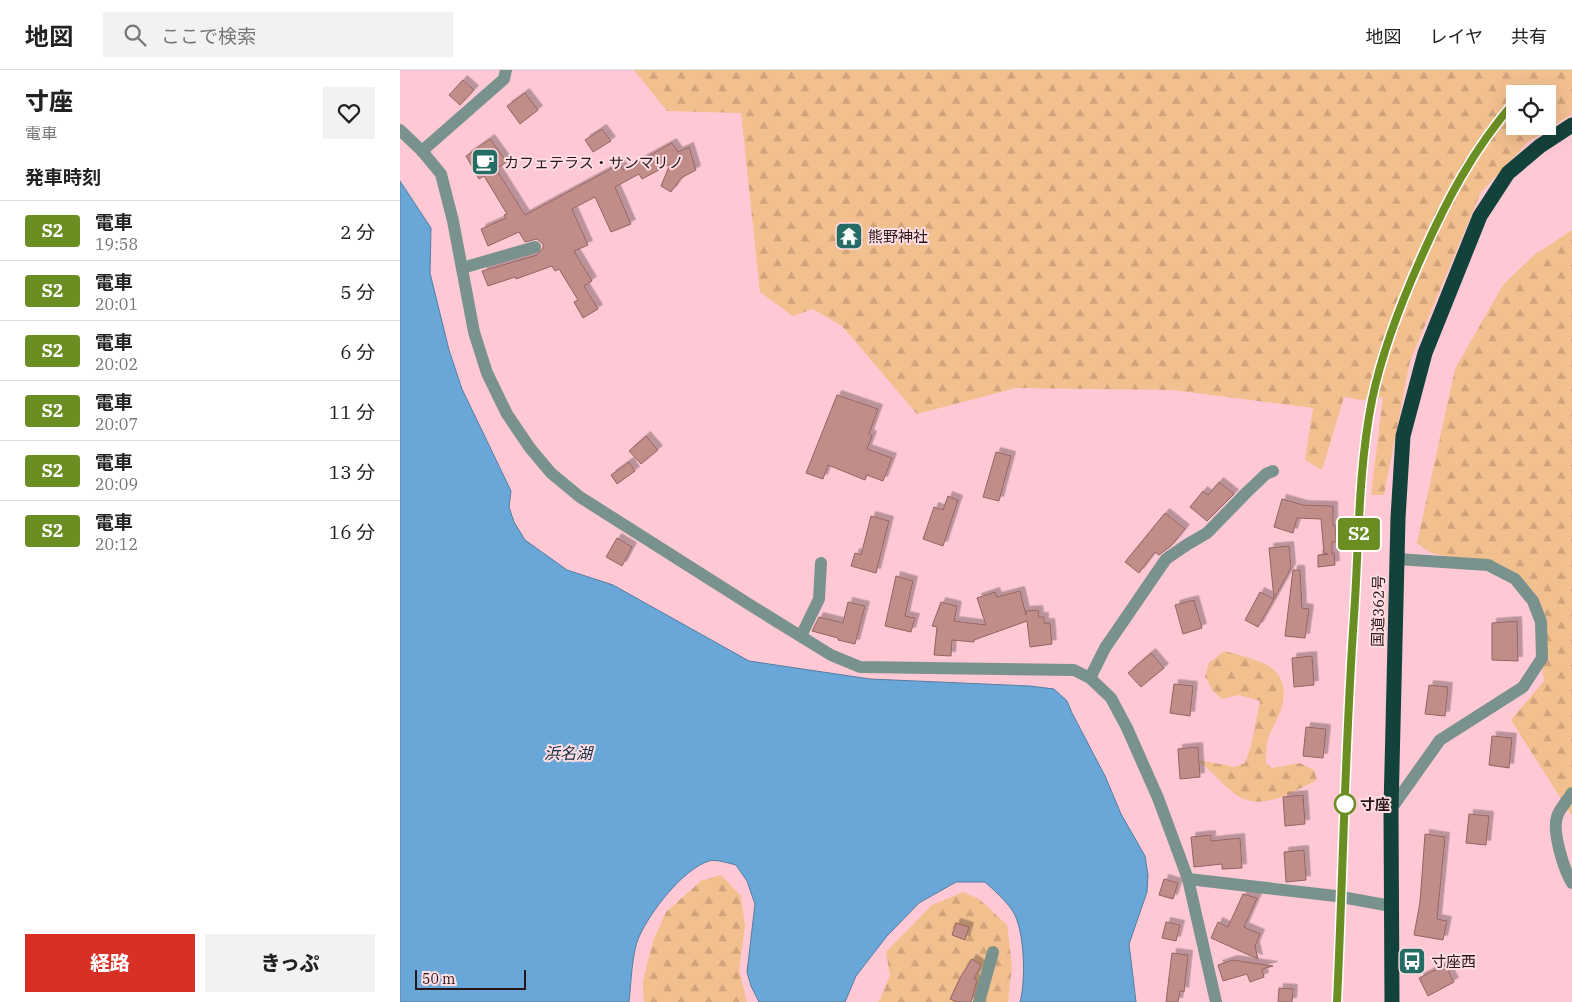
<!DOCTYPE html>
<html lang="ja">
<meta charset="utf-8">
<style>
body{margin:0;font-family:"IBM Plex Serif","Noto Sans JP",serif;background:#f2f2f2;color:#222;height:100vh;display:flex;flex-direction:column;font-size:19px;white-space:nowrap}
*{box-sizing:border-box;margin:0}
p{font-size:16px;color:#767676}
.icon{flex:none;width:28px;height:28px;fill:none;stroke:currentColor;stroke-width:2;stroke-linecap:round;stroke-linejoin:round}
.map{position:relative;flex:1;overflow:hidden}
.drawer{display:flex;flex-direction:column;background:#fff;width:400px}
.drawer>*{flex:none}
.badge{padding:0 10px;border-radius:4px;font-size:18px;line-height:32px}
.controls{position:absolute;left:1106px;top:15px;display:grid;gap:10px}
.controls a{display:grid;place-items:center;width:50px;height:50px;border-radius:0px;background:#fff;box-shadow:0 5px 20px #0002;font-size:25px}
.scale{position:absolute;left:15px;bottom:12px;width:111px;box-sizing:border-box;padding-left:5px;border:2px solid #28161a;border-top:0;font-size:14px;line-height:18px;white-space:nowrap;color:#28161a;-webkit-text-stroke:4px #fedde3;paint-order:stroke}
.map>.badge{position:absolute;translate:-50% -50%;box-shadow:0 0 0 2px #fff}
h2{padding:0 25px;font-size:19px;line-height:45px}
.round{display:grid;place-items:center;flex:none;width:52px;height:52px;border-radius:0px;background:#f2f2f2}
.headline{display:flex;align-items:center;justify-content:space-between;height:85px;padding:0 25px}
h1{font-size:24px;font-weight:800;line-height:38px}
.primary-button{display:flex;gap:10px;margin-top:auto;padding:10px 25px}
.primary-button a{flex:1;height:58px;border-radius:0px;background:#d93025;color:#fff;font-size:20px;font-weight:800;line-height:58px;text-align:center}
.primary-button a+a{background:#f2f2f2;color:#222}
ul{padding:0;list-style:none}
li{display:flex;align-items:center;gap:15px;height:60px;padding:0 25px;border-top:1px solid #e0e0e0}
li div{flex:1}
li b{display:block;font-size:19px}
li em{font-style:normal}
li .badge{min-width:55px;font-weight:700;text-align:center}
header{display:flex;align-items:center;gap:30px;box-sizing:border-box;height:70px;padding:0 25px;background:#fff;border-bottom:1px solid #e0e0e0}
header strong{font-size:24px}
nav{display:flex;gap:28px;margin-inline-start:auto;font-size:18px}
.search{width:350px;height:45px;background:#f2f2f2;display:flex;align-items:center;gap:12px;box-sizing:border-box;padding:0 18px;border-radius:0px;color:#767676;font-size:19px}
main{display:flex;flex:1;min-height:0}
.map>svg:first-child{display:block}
</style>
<header>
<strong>地図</strong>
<div class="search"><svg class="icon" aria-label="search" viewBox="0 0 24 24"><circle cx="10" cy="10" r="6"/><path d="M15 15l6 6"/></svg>ここで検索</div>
<nav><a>地図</a><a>レイヤ</a><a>共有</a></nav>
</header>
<main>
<section class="drawer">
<div class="headline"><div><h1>寸座</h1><p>電車</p></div><a class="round"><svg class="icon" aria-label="heart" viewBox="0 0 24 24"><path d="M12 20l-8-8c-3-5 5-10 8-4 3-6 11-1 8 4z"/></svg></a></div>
<h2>発車時刻</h2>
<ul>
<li><span class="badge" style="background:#6b8e23;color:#fff">S2</span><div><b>電車</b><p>19:58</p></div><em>2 分</em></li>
<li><span class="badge" style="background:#6b8e23;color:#fff">S2</span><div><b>電車</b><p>20:01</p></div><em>5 分</em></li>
<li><span class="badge" style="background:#6b8e23;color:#fff">S2</span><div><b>電車</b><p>20:02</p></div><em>6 分</em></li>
<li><span class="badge" style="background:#6b8e23;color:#fff">S2</span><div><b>電車</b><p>20:07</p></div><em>11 分</em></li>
<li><span class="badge" style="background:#6b8e23;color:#fff">S2</span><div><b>電車</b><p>20:09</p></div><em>13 分</em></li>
<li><span class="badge" style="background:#6b8e23;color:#fff">S2</span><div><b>電車</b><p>20:12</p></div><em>16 分</em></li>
</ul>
<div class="primary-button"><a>経路</a><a>きっぷ</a></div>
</section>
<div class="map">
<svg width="1172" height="932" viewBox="0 0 1172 932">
<defs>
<pattern id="forest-firs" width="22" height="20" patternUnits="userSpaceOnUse" patternTransform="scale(1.25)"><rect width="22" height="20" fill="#f2bf8f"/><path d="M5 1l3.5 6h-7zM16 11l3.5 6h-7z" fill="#d0a37b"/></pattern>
<filter id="shadow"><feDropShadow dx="4.5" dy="-4.5" stdDeviation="0" flood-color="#0004"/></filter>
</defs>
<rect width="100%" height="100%" fill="#fec9d4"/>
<g fill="url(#forest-firs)" fill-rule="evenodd">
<path d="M234,0H1172V44L1128,72L1081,122L1010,291L984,425H971L983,327L961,330L944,327L922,400L905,390L913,338L772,320L616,318L517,344L442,256L413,239L393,246L360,222L341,43L267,41ZM1115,24H1148V56H1115Z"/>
<polygon points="1172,160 1172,746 1111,650 1144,611 1133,531 1088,495 1031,483 1017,473 1055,299 1103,215 1133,186"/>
<path d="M824,581C856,590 892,594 882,637C879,647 873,656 869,666C866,675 866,683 866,693L872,698L900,693L914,700L917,710C892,722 861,743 835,724C822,714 811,700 798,690L835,697L845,693L851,676L860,631L839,625L822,629L812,620L805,606L809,593Z"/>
<polygon points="321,805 341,826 345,856 339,900 347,932 244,932 243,911 253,871 266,842 301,811"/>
<polygon points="563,822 579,829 607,855 612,895 608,932 478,932 480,930 490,905 486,882 532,835"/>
</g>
<path fill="#69a7d8" stroke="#567c9f" d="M0,111L31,158L30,203L49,280L62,319L111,421L109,437L114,452L125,470L167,500L213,515L349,591L470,609L630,616L654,619L667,631L672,643L705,706L721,744L745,786L748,805L747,822L729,874L736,932H620C626,911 625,858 612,840C605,830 594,820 585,812H556L519,833L487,866L456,906L445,932H359L351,916L347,902L355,834L347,811L336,795C328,793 316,789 309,791C283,799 250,842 239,867C232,881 231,915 229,932H0Z"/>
<g fill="#c08d89" stroke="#936460" filter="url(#shadow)">
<polygon points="63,10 74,20 60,35 49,25"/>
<polygon points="125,23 138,40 120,54 107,36"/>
<polygon points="202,59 211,71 193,82 185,70"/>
<polygon points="90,69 107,92 96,99 125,145 220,94 223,100 272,73 278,82 289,77 296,100 281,108 271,122 261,116 270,94 242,109 239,104 215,117 231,154 211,162 195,127 172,139 188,175 174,181 192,211 184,216 198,239 183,248 174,232 178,230 159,199 155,201 152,196 116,209 115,207 88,216 82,201 137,185 143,178 143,174 137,169 125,172 119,162 88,176 81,159 106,148 104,145 107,144 84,106 79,109 66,86"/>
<polygon points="437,325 478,339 469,364 472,366 467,379 492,388 483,411 467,405 465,410 428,395 423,409 406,403"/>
<polygon points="246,366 258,380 241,394 229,381"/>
<polygon points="596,382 611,386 599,431 583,427"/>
<polygon points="229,392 235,401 217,414 211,405"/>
<polygon points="819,412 834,424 807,451 790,437 803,421 808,425"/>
<polygon points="548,426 558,430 543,476 523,469 534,437 543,440"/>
<polygon points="882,429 903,435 933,436 933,455 935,455 936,472 932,472 932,483 934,483 935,495 918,497 918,485 928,484 924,484 921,449 897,448 893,463 874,457"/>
<polygon points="765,443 785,459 771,476 759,485 755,482 739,503 725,492"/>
<polygon points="471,446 489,451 476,503 451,496 455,483 461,485"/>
<polygon points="217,468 232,477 222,496 206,487"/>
<polygon points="889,476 891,498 874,529 869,478"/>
<polygon points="893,500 900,500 902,538 909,539 905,568 885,566"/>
<polygon points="496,506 513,511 505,546 515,548 511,562 485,556"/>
<polygon points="620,521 626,545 626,541 638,540 639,547 644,547 644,553 650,553 652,574 630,577 627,551 574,570 574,572 552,570 551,586 534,585 537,557 532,556 541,532 557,536 554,551 586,555 577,528 595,522 597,527"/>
<polygon points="860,522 874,529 858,557 845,550"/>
<polygon points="794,530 802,558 783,564 775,535"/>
<polygon points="448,532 465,536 455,574 438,570 438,568 412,561 419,547 443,553"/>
<polygon points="1117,551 1118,591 1092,590 1092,553"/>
<polygon points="751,583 764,598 741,617 728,603"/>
<polygon points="912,586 914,615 894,617 892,588"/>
<polygon points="774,614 793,616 790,646 770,643"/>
<polygon points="1029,615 1048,617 1045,646 1025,644"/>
<polygon points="906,657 926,659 923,688 903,686"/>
<polygon points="1092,666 1112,668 1109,698 1089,695"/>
<polygon points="798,677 800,707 780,709 778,679"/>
<polygon points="903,725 905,754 885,756 883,727"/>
<polygon points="1069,744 1089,746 1086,775 1066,773"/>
<polygon points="1025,764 1045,767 1037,849 1047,851 1043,870 1014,865 1020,832"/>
<polygon points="811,765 811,771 840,768 842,798 822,799 822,794 794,797 791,767"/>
<polygon points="904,780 906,810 886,812 884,782"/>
<polygon points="764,809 778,813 773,829 759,825"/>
<polygon points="843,824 857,828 844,857 860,864 855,876 858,889 811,868 818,852 828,857"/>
<polygon points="766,852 780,855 776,871 762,868"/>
<polygon points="556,853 569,857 565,870 552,865"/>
<polygon points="772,883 788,885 784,922 780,921 778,932 766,932"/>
<polygon points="572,889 581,895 574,909 577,911 571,932 557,932 550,929 561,906"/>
<polygon points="833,890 873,896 862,899 864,907 850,912 847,904 823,911 818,895"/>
<polygon points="1045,895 1054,912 1028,926 1019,908"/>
<polygon points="879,918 893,919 892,932 878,932"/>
</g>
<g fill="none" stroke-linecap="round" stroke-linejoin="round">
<g stroke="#7a928e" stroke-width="12">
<polyline points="0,60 22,81 41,104 53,151 74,262 87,303 107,344 130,378 151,403 180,427 355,538 431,585 460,597 674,600 690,608 711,628 727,658 758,728 788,809 816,932"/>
<polyline points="22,81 104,9 106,0"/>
<polyline points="62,198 135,177"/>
<polyline points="401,566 419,529 421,493"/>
<polyline points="690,608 705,578 766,489 788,474 807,463 847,422 866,404 873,401"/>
<path d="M1172,723C1168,730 1159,739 1157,747C1152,762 1164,800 1172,813"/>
<polyline points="991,739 1040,670 1123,617 1142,588 1141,552 1133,531 1115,509 1088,495 997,489"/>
<polyline points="788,809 936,826 991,836"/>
<polyline points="579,932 593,882"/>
</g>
<polyline stroke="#13413b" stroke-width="15" points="992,932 991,739 998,448 1003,366 1025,283 1080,146 1108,103 1140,76 1172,55"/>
<g stroke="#493237" stroke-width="5.5">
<path id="rail" d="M937,932C944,793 947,654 956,515C960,453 959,389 973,328C986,272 1007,219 1030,167"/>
</g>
<use href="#rail" stroke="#fedde3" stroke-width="4" stroke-dasharray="11" stroke-linecap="butt"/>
</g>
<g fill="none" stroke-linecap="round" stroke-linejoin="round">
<g stroke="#fff" stroke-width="11">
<path id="line" d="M937,932C943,803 945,674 954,546C959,474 958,400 972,330C982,281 1001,233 1021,188C1047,129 1073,80 1115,31"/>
</g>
<use href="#line" stroke="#6b8e23" stroke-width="8"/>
</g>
<defs>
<g id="cafe-square" transform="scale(1.4375)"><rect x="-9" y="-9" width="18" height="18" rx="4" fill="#256d64" stroke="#fedde3"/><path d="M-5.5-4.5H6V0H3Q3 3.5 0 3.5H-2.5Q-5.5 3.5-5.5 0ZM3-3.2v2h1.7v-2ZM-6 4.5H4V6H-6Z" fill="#fff"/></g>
<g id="temple-square" transform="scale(1.4375)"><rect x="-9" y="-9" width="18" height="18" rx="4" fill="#256d64" stroke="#fedde3"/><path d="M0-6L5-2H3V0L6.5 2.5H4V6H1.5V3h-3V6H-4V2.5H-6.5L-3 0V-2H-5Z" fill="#fff"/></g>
<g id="bus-square" transform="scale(1.4375)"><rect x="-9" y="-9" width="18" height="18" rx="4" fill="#256d64" stroke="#fedde3"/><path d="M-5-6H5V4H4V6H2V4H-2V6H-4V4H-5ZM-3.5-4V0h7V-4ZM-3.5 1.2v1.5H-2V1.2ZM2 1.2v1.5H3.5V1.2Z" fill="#fff"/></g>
</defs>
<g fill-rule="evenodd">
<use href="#cafe-square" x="85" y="92"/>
<use href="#temple-square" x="449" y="166"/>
<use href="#bus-square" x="1012" y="891"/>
</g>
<circle fill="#fff" stroke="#6b8e23" stroke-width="2.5" cx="945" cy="734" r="10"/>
<g text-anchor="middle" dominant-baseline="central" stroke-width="4" stroke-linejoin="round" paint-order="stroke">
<g font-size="15" fill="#28161a" stroke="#fedde3" text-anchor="start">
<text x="104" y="92">カフェテラス・サンマリノ</text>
<text x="468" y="166">熊野神社</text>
<text x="1031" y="891">寸座西</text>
</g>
<g font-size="15" fill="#28161a" stroke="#fedde3">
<text transform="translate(978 541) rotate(-89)">国道362号</text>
</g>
<g font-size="15" font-weight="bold" fill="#28161a" stroke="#fedde3" text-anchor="start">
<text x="960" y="734">寸座</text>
</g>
<g font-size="16" font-style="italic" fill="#132e43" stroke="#fedde3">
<text x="168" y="683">浜名湖</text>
</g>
</g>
</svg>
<div class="controls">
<a><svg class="icon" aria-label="locate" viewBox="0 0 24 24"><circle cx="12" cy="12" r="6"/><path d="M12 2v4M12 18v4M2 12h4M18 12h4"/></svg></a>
</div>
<div class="scale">50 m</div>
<b class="badge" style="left:959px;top:464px;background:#6b8e23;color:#fff">S2</b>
</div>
</main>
